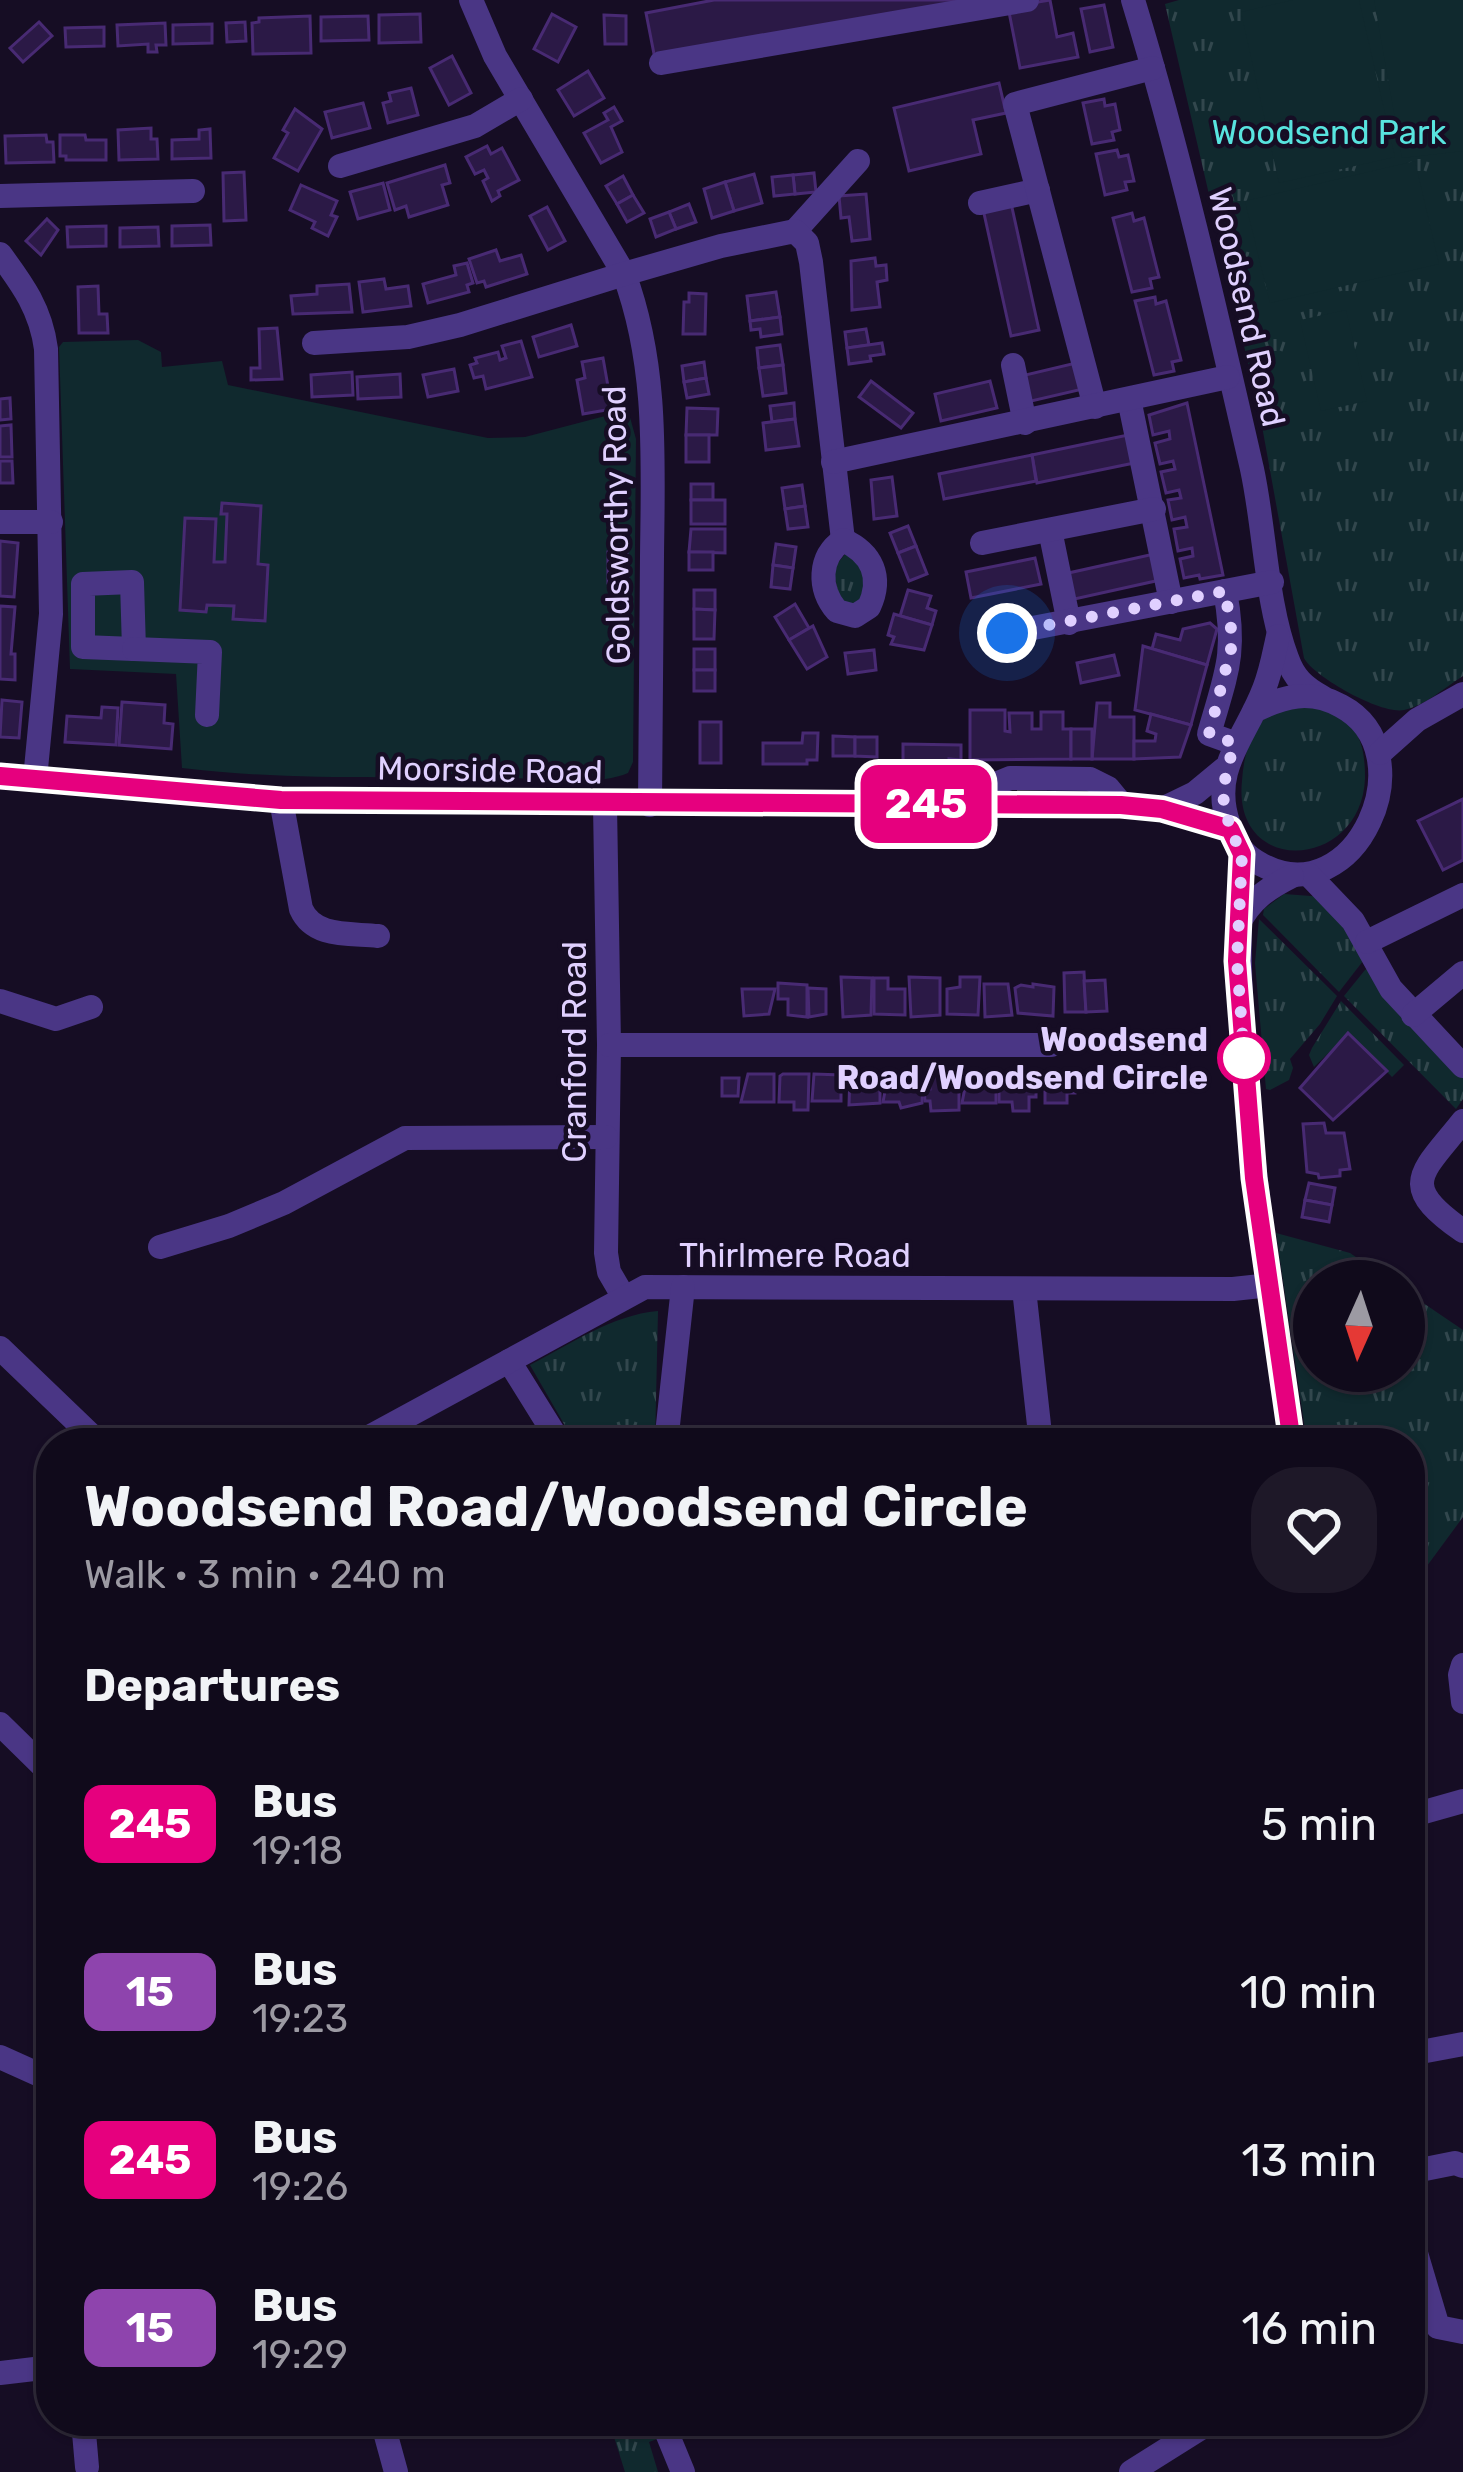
<!DOCTYPE html>
<meta charset="utf-8">
<style>
body{margin:0;font-family:Rubik,sans-serif;background:#1e1828;color:#f1f3f6;height:100vh;display:flex;flex-direction:column;font-size:45px;white-space:nowrap}
*{box-sizing:border-box;margin:0}
p{font-size:39px;color:#9c9aa3}
.icon{flex:none;width:66px;height:66px;fill:none;stroke:currentColor;stroke-width:2;stroke-linecap:round;stroke-linejoin:round}
.map{position:relative;flex:1;overflow:hidden}
.side{position:absolute;left:36px;top:1428px;width:1389px;height:1008px;display:flex;flex-direction:column;background:#100a1b;border-radius:48px;box-shadow:0 3px 9px #0004,0 0 0 3px #302b3a}
.side>*{flex:none}
.badge{padding:0 24px;border-radius:18px;font-size:42px;line-height:78px}
.needle{width:78px;rotate:183deg}
.fabs{position:absolute;left:1293px;top:1260px;display:grid;gap:24px}
.fabs a{display:grid;place-items:center;width:132px;height:132px;border-radius:50%;background:#100a1b;box-shadow:0 3px 9px #0004,0 0 0 3px #302b3a;font-size:60px}
.you{position:absolute;width:60px;height:60px;margin:-30px;border:9px solid #fff;border-radius:50%;background:#1a73e8;box-shadow:0 0 0 18px #1a73e833}
.map>.badge{position:absolute;translate:-50% -50%;box-shadow:0 0 0 6px #fff}
h2{padding:0 48px;font-size:45px;line-height:108px}
.round{display:grid;place-items:center;flex:none;width:126px;height:126px;border-radius:48px;background:#1e1828}
.head{display:flex;align-items:center;justify-content:space-between;height:204px;padding:0 48px}
h1{font-size:57px;font-weight:700;line-height:90px}
ul{padding:0;list-style:none}
li{display:flex;align-items:center;gap:36px;height:168px;padding:0 48px}
li div{flex:1}
li b{display:block;font-size:45px}
li em{font-style:normal}
li .badge{min-width:132px;font-weight:700;text-align:center}
.map>svg:first-child{display:block}
</style>
<div class="map">
<svg width="1463" height="2472" viewBox="0 0 1463 2472">
<defs>
<pattern id="grass-tufts" width="24" height="20" patternUnits="userSpaceOnUse" patternTransform="scale(3)"><rect width="24" height="20" fill="#10292e"/><path d="M3 7l-1-3M5 7V3M7 7l1-3M15 17l-1-3M17 17v-4M19 17l1-3" fill="none" stroke="#32474d"/></pattern>
</defs>
<rect width="100%" height="100%" fill="#160d24"/>
<g fill="url(#grass-tufts)">
<path d="M1179,0H1463V676C1445,687 1425,706 1404,710C1382,715 1314,677 1304,658L1260,415L1165,4Z"/>
<polygon points="846,553 856,556 867,585 857,605 840,600 833,569"/>
<path d="M1276,707L1329,708C1338,716 1350,724 1356,733C1364,746 1365,764 1365,778C1362,870 1232,878 1242,781C1244,751 1252,727 1276,707Z"/>
<polygon points="1284,894 1324,897 1330,901 1363,961 1339,992 1263,915 1264,909"/>
<polygon points="1259,919 1337,996 1320,1024 1290,1059 1293,1068 1289,1080 1270,1090 1266,1089 1255,963"/>
<polygon points="1372,966 1463,1075 1463,1099 1456,1109 1344,996 1365,970"/>
<polygon points="1341,1001 1404,1065 1392,1077 1349,1033 1314,1067 1309,1055 1312,1048"/>
<polygon points="1276,1233 1350,1253 1391,1281 1314,1281 1314,1371 1404,1371 1404,1290 1463,1330 1463,1517 1410,1589 1410,1443 1307,1443"/>
<path d="M658,1311L655,1443H575L530,1365C571,1344 612,1315 658,1311Z"/>
<polygon points="634,2421 676,2421 681,2430 649,2442 658,2472 625,2472 614,2437 637,2431"/>
</g>
<g fill="#10292e">
<polygon points="1293,0 1359,0 1395,157 1279,183 1241,12"/>
<polygon points="1374,0 1463,0 1463,151 1402,158"/>
<polygon points="1415,161 1439,264 1270,303 1245,201"/>
<polygon points="1346,310 1367,401 1321,411 1300,320"/>
<path d="M138,340L161,352L162,367L222,361L228,385L488,438L525,437L628,410L636,439L633,762L628,773C600,786 540,778 508,778C400,776 289,781 182,768L176,674L70,669L59,347L63,342Z"/>
</g>
<g fill="#2b1946" stroke="#482a73" stroke-width="3">
<polygon points="714,0 969,0 655,59 646,13"/>
<polygon points="1050,0 1057,37 1073,33 1078,57 1020,68 1008,7"/>
<polygon points="1104,5 1113,47 1090,52 1081,9"/>
<polygon points="420,14 421,42 379,43 379,15"/>
<polygon points="552,14 576,27 558,62 534,49"/>
<polygon points="604,15 626,16 626,44 605,44"/>
<polygon points="310,16 311,53 253,54 252,23 259,22 259,18"/>
<polygon points="368,16 369,40 321,41 321,17"/>
<polygon points="39,22 52,36 23,62 10,48"/>
<polygon points="245,22 246,41 227,42 226,23"/>
<polygon points="165,23 166,45 156,45 157,52 148,52 148,44 118,46 117,25"/>
<polygon points="212,24 212,43 173,44 173,25"/>
<polygon points="104,27 104,46 66,47 65,28"/>
<polygon points="452,56 471,93 449,105 430,68"/>
<polygon points="588,71 604,98 574,116 558,90"/>
<polygon points="999,83 1006,113 973,120 981,154 909,171 894,108"/>
<polygon points="411,88 418,115 388,123 383,103 391,101 389,93"/>
<polygon points="1104,99 1105,106 1115,104 1120,130 1112,132 1114,140 1092,144 1083,103"/>
<polygon points="363,103 370,128 332,138 325,112"/>
<polygon points="614,107 622,121 611,127 622,152 601,163 584,133 608,120 604,113"/>
<polygon points="295,109 322,129 298,171 274,158 288,133 283,130"/>
<polygon points="151,128 151,139 157,139 158,159 119,160 118,130"/>
<polygon points="210,129 211,158 172,159 172,140 199,139 199,130"/>
<polygon points="46,135 47,142 53,142 54,162 6,163 5,136"/>
<polygon points="60,135 85,135 86,140 106,140 106,160 66,160 66,156 60,156"/>
<polygon points="487,146 491,154 502,148 519,180 498,191 500,196 492,201 483,181 488,178 484,170 475,174 466,157"/>
<polygon points="1117,150 1119,157 1128,155 1134,181 1125,182 1127,190 1105,195 1096,154"/>
<polygon points="445,165 450,183 442,185 448,205 409,217 406,206 395,210 387,183"/>
<polygon points="244,172 246,220 224,221 223,173"/>
<polygon points="814,173 816,192 795,194 793,175"/>
<polygon points="754,174 762,203 734,211 725,182"/>
<polygon points="793,175 795,194 774,196 772,177"/>
<polygon points="623,176 633,195 617,204 606,186"/>
<polygon points="725,182 734,211 712,218 704,189"/>
<polygon points="383,183 390,210 358,219 350,192"/>
<polygon points="301,185 337,201 331,215 337,217 328,236 312,228 315,222 290,210"/>
<polygon points="866,194 870,239 852,241 849,217 841,218 839,196"/>
<polygon points="633,195 644,213 627,222 617,204"/>
<polygon points="1011,203 1039,330 1011,336 983,209"/>
<polygon points="689,204 696,222 676,229 669,212"/>
<polygon points="547,207 565,241 548,250 530,216"/>
<polygon points="669,212 676,229 656,237 650,219"/>
<polygon points="1132,213 1134,221 1144,218 1159,277 1150,279 1152,288 1132,292 1113,218"/>
<polygon points="47,219 58,230 41,255 26,241"/>
<polygon points="210,225 211,245 172,246 172,226"/>
<polygon points="106,226 106,246 68,247 67,227"/>
<polygon points="158,227 159,246 120,247 120,228"/>
<polygon points="496,250 500,261 521,255 527,274 486,287 484,281 477,283 469,259"/>
<polygon points="875,258 876,266 886,265 887,280 877,282 880,307 852,310 851,261"/>
<polygon points="467,263 473,283 467,285 469,292 428,303 423,284 456,275 454,266"/>
<polygon points="384,279 386,289 408,286 411,306 363,312 359,282"/>
<polygon points="349,284 352,312 293,314 291,296 317,294 317,286"/>
<polygon points="98,286 99,314 107,314 108,333 79,333 78,287"/>
<polygon points="776,292 780,317 750,321 747,296"/>
<polygon points="689,293 706,294 705,334 683,334 684,302 689,302"/>
<polygon points="1155,297 1156,304 1166,301 1181,360 1172,362 1174,371 1154,375 1135,301"/>
<polygon points="780,317 782,334 761,337 760,329 751,330 750,321"/>
<polygon points="571,325 577,346 539,357 533,337"/>
<polygon points="277,328 282,379 251,380 251,368 260,368 259,329"/>
<polygon points="866,329 869,345 847,348 845,332"/>
<polygon points="521,341 532,377 486,389 483,376 474,378 470,365 477,363 475,358 498,352 500,360 506,358 502,346"/>
<polygon points="882,343 884,354 870,356 871,361 849,364 847,348"/>
<polygon points="780,345 783,365 759,368 757,348"/>
<polygon points="603,358 612,409 583,414 577,380 585,378 582,362"/>
<polygon points="704,362 706,378 684,382 682,366"/>
<polygon points="1076,363 1083,389 1027,402 1021,376"/>
<polygon points="783,365 786,393 763,396 759,368"/>
<polygon points="454,369 458,391 428,397 423,375"/>
<polygon points="352,372 353,395 312,397 311,375"/>
<polygon points="400,374 401,397 358,399 357,377"/>
<polygon points="706,378 709,394 687,398 684,382"/>
<polygon points="871,381 913,413 901,428 859,397"/>
<polygon points="990,381 997,408 941,421 935,394"/>
<polygon points="10,398 11,419 0,420 0,399"/>
<polygon points="794,403 795,419 772,422 770,406"/>
<polygon points="1187,403 1223,575 1200,579 1199,575 1184,578 1180,559 1193,556 1192,548 1178,551 1174,529 1187,527 1185,517 1172,520 1168,500 1181,498 1179,490 1166,493 1161,472 1175,469 1173,461 1160,464 1155,443 1170,439 1169,431 1153,435 1149,415"/>
<polygon points="687,408 718,409 717,435 686,435"/>
<polygon points="795,419 799,446 766,450 763,423"/>
<polygon points="11,425 12,457 0,457 0,426"/>
<rect x="686" y="435" width="23" height="27"/>
<polygon points="1128,435 1134,463 1037,483 1032,455"/>
<polygon points="1032,455 1036,481 944,499 939,474"/>
<polygon points="0,461 12,461 13,483 0,483"/>
<polygon points="892,477 897,516 874,519 871,480"/>
<rect x="691" y="484" width="22" height="16"/>
<polygon points="802,485 805,506 785,509 782,488"/>
<rect x="691" y="500" width="34" height="24"/>
<polygon points="222,503 261,506 258,564 268,565 265,621 233,619 234,606 207,605 206,612 180,610 185,518 216,519 214,562 225,562 227,514 221,514"/>
<polygon points="805,506 808,527 788,529 785,509"/>
<polygon points="908,526 916,546 898,553 890,533"/>
<polygon points="691,529 725,529 725,553 689,552"/>
<polygon points="0,541 18,543 14,597 0,596"/>
<polygon points="776,544 796,547 793,568 773,565"/>
<polygon points="916,546 927,574 909,581 898,553"/>
<polygon points="608,552 627,552 628,582 608,583"/>
<rect x="689" y="552" width="24" height="18"/>
<polygon points="1154,554 1160,580 1070,600 1064,574"/>
<polygon points="1035,558 1041,584 971,598 966,572"/>
<polygon points="773,565 793,568 790,589 771,587"/>
<polygon points="694,590 715,590 715,610 694,609"/>
<polygon points="908,590 931,596 927,608 936,611 932,625 900,616"/>
<polygon points="795,604 809,628 789,640 775,617"/>
<polygon points="0,606 15,607 11,654 15,654 15,680 0,679"/>
<polygon points="694,609 715,610 714,639 694,639"/>
<polygon points="894,614 932,625 924,650 891,644 894,637 888,635"/>
<polygon points="1210,623 1217,629 1207,665 1152,649 1156,634 1180,640 1183,629"/>
<polygon points="813,626 827,657 807,669 789,640"/>
<polygon points="1143,646 1207,665 1191,725 1135,710"/>
<rect x="694" y="649" width="21" height="21"/>
<polygon points="874,650 876,670 848,674 845,653"/>
<polygon points="1114,655 1119,675 1081,683 1077,663"/>
<rect x="694" y="670" width="21" height="21"/>
<polygon points="2,700 22,702 19,738 0,737"/>
<polygon points="122,702 165,705 164,723 173,724 171,749 119,745"/>
<polygon points="1097,703 1110,703 1110,717 1134,717 1134,759 1092,759"/>
<polygon points="102,707 118,708 116,745 65,742 67,716 101,718"/>
<polygon points="970,710 1005,710 1005,731 1010,732 1009,713 1032,713 1032,729 1041,729 1041,712 1063,712 1063,729 1071,729 1071,759 970,760"/>
<polygon points="1151,714 1191,725 1180,757 1134,759 1134,741 1155,741 1156,734 1147,731"/>
<rect x="700" y="722" width="21" height="41"/>
<rect x="1071" y="729" width="21" height="30"/>
<polygon points="803,733 818,733 817,760 807,760 807,764 763,764 763,743 802,743"/>
<polygon points="833,736 855,737 855,756 833,756"/>
<polygon points="855,737 877,737 877,757 855,756"/>
<polygon points="903,744 961,745 961,760 949,759 949,767 903,767"/>
<polygon points="1463,799 1463,860 1443,870 1418,821"/>
<polygon points="1084,972 1086,1012 1065,1012 1064,973"/>
<polygon points="841,977 872,978 871,1015 843,1017"/>
<polygon points="909,977 940,978 940,1015 911,1017"/>
<polygon points="960,977 980,977 978,1015 947,1014 947,989 960,987"/>
<polygon points="874,978 888,978 888,989 905,989 905,1015 874,1014"/>
<polygon points="1105,980 1107,1011 1086,1012 1084,981"/>
<polygon points="778,983 807,985 807,1017 788,1015 788,999 778,999"/>
<polygon points="984,984 1008,984 1012,1015 985,1017"/>
<polygon points="1033,984 1054,987 1053,1016 1018,1013 1015,988 1021,985 1033,987"/>
<polygon points="808,988 826,989 826,1014 809,1017"/>
<polygon points="742,989 775,989 769,1014 744,1016"/>
<polygon points="1348,1033 1387,1071 1333,1120 1300,1088"/>
<polygon points="968,1072 996,1072 996,1103 962,1103"/>
<polygon points="1045,1072 1058,1072 1058,1077 1075,1075 1075,1093 1067,1093 1067,1103 1045,1103"/>
<polygon points="850,1073 880,1074 880,1103 849,1105"/>
<polygon points="748,1074 774,1074 774,1102 741,1102"/>
<polygon points="783,1074 809,1074 808,1110 794,1110 794,1102 779,1102 780,1076"/>
<polygon points="814,1074 841,1075 841,1101 812,1101"/>
<polygon points="930,1074 959,1077 959,1110 931,1111 930,1101 925,1101 924,1089 930,1089"/>
<polygon points="1003,1074 1036,1075 1036,1097 1029,1097 1029,1111 1013,1111 1012,1102 999,1102 999,1076"/>
<polygon points="888,1075 918,1075 918,1081 923,1081 922,1103 901,1108 899,1102 883,1102"/>
<polygon points="722,1078 739,1078 738,1096 722,1096"/>
<polygon points="1324,1123 1326,1133 1344,1133 1350,1169 1340,1170 1340,1176 1319,1178 1318,1174 1307,1172 1303,1124"/>
<polygon points="1309,1183 1335,1188 1332,1205 1305,1200"/>
<polygon points="1305,1200 1332,1205 1329,1222 1302,1217"/>
</g>
<g fill="none" stroke-linecap="round" stroke-linejoin="round">
<g stroke="#4a3685" stroke-width="24">
<path d="M471,0L495,56L624,274C658,365 653,460 652,556C651,639 650,722 650,805"/>
<path d="M1133,0C1180,154 1216,312 1252,469C1265,529 1266,603 1287,658C1294,678 1304,687 1322,697"/>
<polyline points="661,63 1027,0"/>
<polyline points="340,166 475,126 521,99"/>
<polyline points="0,196 193,191"/>
<polyline points="980,203 1038,190"/>
<polyline points="795,231 858,161"/>
<path d="M0,254C23,285 41,310 46,349L51,614L35,779"/>
<polyline points="314,343 408,337 460,325 624,274 721,246 795,231 807,243 811,262 843,540"/>
<polyline points="1013,365 1025,423"/>
<polyline points="1129,399 1171,602"/>
<polyline points="1095,407 1015,104 1153,68"/>
<polyline points="833,462 1228,377"/>
<polyline points="0,522 51,522"/>
<polyline points="1050,530 1069,623"/>
<path d="M843,540C872,553 883,577 869,607L855,616L837,611C818,589 818,557 843,540Z"/>
<polyline points="982,543 1154,509"/>
<polygon points="132,582 134,649 83,647 83,584"/>
<path d="M1225,591C1237,654 1226,674 1209,734L1234,743"/>
<polyline points="1007,633 1272,582"/>
<polyline points="134,649 210,652 207,715"/>
<path d="M1254,711C1284,696 1310,689 1341,706C1428,752 1356,915 1262,865C1244,856 1236,845 1229,825C1209,770 1246,737 1264,689C1271,672 1274,654 1278,636"/>
<polyline points="1380,753 1417,720 1463,694"/>
<polyline points="0,776 281,800 1122,805 1162,809 1230,829"/>
<path d="M281,800L301,909C314,938 349,933 378,936"/>
<polyline points="980,804 993,785 1010,778 1090,779 1108,788 1122,805"/>
<polyline points="605,805 609,1045 606,1253 609,1272 623,1296"/>
<polyline points="1162,809 1195,793 1224,769"/>
<path d="M1242,854C1230,1052 1265,1247 1292,1443"/>
<polyline points="1309,875 1353,921 1391,989 1463,1066"/>
<path d="M1238,925C1250,900 1268,888 1292,876"/>
<polyline points="1367,942 1463,895"/>
<polyline points="0,1001 56,1019 91,1007"/>
<polyline points="1413,1015 1463,973"/>
<polyline points="609,1045 1051,1045"/>
<path d="M1463,1121C1421,1174 1397,1185 1463,1231"/>
<polyline points="160,1247 229,1226 284,1203 405,1138 606,1137"/>
<polyline points="1024,1289 1041,1443"/>
<polyline points="0,1348 99,1443"/>
<polyline points="509,1361 560,1443"/>
<polyline points="358,1443 645,1287 1233,1289 1270,1285"/>
<polyline points="666,1443 683,1287"/>
<polyline points="1463,1665 1460,1675 1463,1702"/>
<polyline points="0,1724 51,1774"/>
<polyline points="1410,1816 1463,1801"/>
<polyline points="1410,2054 1463,2044"/>
<polyline points="0,2057 51,2080"/>
<polyline points="1410,2172 1455,2163 1463,2166"/>
<polyline points="1410,2233 1438,2327 1463,2332"/>
<polyline points="0,2373 51,2367"/>
<polyline points="83,2421 87,2467"/>
<polyline points="382,2421 396,2472"/>
<polyline points="662,2421 683,2472"/>
<polyline points="1131,2472 1212,2421"/>
</g>
</g>
<g fill="none" stroke-linecap="round" stroke-linejoin="round">
<g stroke="#fff" stroke-width="27">
<polyline id="line" points="0,776 281,800 1121,805 1162,809 1230,829 1242,854 1237,961 1254,1178 1292,1443"/>
</g>
<use href="#line" stroke="#e6007e" stroke-width="18"/>
<polyline stroke="#e0d0ff" stroke-width="12" stroke-dasharray="0 21.6" points="1007,633 1225,591 1233,641 1209,734 1234,743 1222,792 1230,829 1242,854 1237,961 1245,1070 1244,1058"/>
</g>
<circle fill="#fff" stroke="#e6007e" stroke-width="6" cx="1244" cy="1058" r="24"/>
<g text-anchor="middle" dominant-baseline="central" stroke-width="9" stroke-linejoin="round" paint-order="stroke">
<g font-size="33" fill="#58e4df" stroke="#160d24">
<text x="1329" y="132">Woodsend Park</text>
</g>
<g font-size="33" fill="#e0d0ff" stroke="#160d24">
<text transform="translate(1247 307) rotate(77)">Woodsend Road</text>
<text transform="translate(616 525) rotate(-91)">Goldsworthy Road</text>
<text transform="translate(490 770) rotate(1)">Moorside Road</text>
<text transform="translate(574 1052) rotate(-90)">Cranford Road</text>
<text x="795" y="1255">Thirlmere Road</text>
</g>
<g font-size="33" font-weight="bold" fill="#e0d0ff" stroke="#160d24" text-anchor="end">
<text x="1208" y="1039">Woodsend<tspan x="1208" dy="38">Road/Woodsend Circle</tspan></text>
</g>
</g>
</svg>
<div class="fabs">
<a><svg class="needle" viewBox="-14 -14 28 28"><path d="M0-13l5 13h-10z" fill="#e53935"/><path d="M0 13l5-13h-10z" fill="#9c9aa3"/></svg></a>
</div>
<div class="you" style="left:1007px;top:633px"></div>
<b class="badge" style="left:926px;top:804px;background:#e6007e;color:#fff">245</b>
<section class="side">
<div class="head"><div><h1>Woodsend Road/Woodsend Circle</h1><p>Walk · 3 min · 240 m</p></div><a class="round"><svg class="icon" aria-label="heart" viewBox="0 0 24 24"><path d="M12 20l-8-8c-3-5 5-10 8-4 3-6 11-1 8 4z"/></svg></a></div>
<h2>Departures</h2>
<ul>
<li><span class="badge" style="background:#e6007e;color:#fff">245</span><div><b>Bus</b><p>19:18</p></div><em>5 min</em></li>
<li><span class="badge" style="background:#8e44ad;color:#fff">15</span><div><b>Bus</b><p>19:23</p></div><em>10 min</em></li>
<li><span class="badge" style="background:#e6007e;color:#fff">245</span><div><b>Bus</b><p>19:26</p></div><em>13 min</em></li>
<li><span class="badge" style="background:#8e44ad;color:#fff">15</span><div><b>Bus</b><p>19:29</p></div><em>16 min</em></li>
</ul>
</section>
</div>
